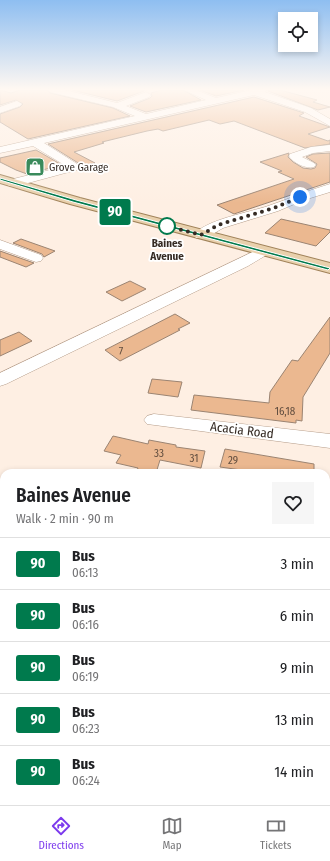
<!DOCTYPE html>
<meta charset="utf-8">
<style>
body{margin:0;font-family:"Fira Sans Condensed",sans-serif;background:#f6f6f6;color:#202124;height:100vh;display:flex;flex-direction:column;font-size:15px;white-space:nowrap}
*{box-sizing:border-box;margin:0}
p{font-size:13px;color:#757577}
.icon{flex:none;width:22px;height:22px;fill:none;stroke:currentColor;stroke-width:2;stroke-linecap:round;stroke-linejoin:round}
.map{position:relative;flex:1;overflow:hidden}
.details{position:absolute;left:0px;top:469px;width:330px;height:336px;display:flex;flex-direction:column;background:#fff;border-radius:12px 12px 0 0;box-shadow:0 2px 6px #0003}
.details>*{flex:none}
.badge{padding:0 8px;border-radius:3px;font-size:14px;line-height:26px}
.fabs{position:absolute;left:278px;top:12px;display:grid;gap:8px}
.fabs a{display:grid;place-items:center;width:40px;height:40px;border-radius:0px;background:#fff;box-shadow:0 2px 6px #0003;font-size:20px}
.you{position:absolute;width:20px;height:20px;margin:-10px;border:3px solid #fff;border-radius:50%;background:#1a73e8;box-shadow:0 0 0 6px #1a73e833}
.map>.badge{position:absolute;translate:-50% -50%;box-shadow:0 0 0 2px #fff}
.round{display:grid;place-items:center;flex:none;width:42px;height:42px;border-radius:0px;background:#f6f6f6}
.overview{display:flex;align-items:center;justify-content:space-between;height:68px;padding:0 16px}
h1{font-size:19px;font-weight:600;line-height:30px}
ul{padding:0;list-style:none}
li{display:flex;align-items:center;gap:12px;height:52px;padding:0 16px;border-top:1px solid #e0e0e0}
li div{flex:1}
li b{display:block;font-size:15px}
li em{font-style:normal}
li .badge{min-width:44px;font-weight:700;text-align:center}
.tab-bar{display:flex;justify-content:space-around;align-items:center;height:56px;border-top:1px solid #e0e0e0;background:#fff;font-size:11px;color:#757577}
.tab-bar a{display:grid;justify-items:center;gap:2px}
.tab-bar .selected{color:#7c3aed}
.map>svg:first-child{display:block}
</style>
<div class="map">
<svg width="330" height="805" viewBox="0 0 330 805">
<rect width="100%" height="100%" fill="#feefe3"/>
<polygon fill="#d7deb4" points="0,493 4,494 4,801 326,801 326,532 330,532 330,805 0,805"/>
<g fill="#ebb890" stroke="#9b8472">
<polygon points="0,90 11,93 20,90 48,90 50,93 113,108 130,116 28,139 0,122 0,114 20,107 23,104 16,100 0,105"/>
<polygon points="72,90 144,90 144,91 117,101"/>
<polygon points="161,90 183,90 201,100 146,112 130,106 150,98 152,96 151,93"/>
<polygon points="200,90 244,90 216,96"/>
<polygon points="268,90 280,90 317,100 313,102 330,107 318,110 268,91"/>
<polygon points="254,97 304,113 299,116 330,127 308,134 328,141 330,140 330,144 305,148 234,121 220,124 209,120 163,131 158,129 147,131 102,142 104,143 74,152 95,163 83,166 48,144"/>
<polygon points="36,150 62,165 27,174 16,170 0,162 0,158"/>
<polygon points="289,153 288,157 293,162 303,168 311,169 315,168 317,164 306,157 313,154 330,153 330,182 234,214 217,205 294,179 278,172 282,171 260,162"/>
<polygon points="281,219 330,230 330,232 316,246 265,233"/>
<polygon points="21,239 55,251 44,257 42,254 13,243"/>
<polygon points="0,251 34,263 26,267 0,257"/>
<polygon points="130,281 146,289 122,301 106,292"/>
<polygon points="175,314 190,323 178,329 180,330 120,361 105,350"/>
<polygon points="330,317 330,353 303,397 302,421 296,420 296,423 191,410 194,395 269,403 270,392 292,360 298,361"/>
<polygon points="19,332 32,341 0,356 0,340"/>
<polygon points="152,379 182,382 178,397 148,393"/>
<polygon points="113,436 148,444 149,440 176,445 176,447 205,451 201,468 160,460 156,473 136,473 138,468 116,463 121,455 104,451"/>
<polygon points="225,449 314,464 314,473 263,473 220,467"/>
</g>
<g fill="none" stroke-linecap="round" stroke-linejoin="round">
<g stroke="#b59d8a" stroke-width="1">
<g id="minor">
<polygon points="49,90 65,90 117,103 146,92 151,95 149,97 126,106 146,114 206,100 184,90 196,90 216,98 251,90 267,90 265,92 311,108 330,119 330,126 305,112 254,95 44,143 82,167 80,169 17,186 9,186 7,183 9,180 66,166 33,146 0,153 0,147 135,116 113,107 50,92"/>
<polygon points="17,101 22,104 20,106 0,113 0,107"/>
<path d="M330,145V151L313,153L302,157L314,163L316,165L314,167C306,169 293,163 289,156L290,154L311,147Z"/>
<path d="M330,184V192L304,200L278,211L223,228L206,238H196L194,235C204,220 251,212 268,206C289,199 309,190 330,184Z"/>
<polygon points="0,240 41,255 43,258 41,261 36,262 0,249"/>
<polygon points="263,247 268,248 270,251 268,254 248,266 6,384 0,386 0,373"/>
<polygon points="154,414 330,434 330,448 147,424 144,420 147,416"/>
</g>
</g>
<g stroke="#a08259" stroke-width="2">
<polygon id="major" points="0,175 80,198 330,263 330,273 70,204 0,183"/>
</g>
<use href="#minor" fill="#fff" fill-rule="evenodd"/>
<use href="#major" fill="#e9d0ac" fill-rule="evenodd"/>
</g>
<linearGradient id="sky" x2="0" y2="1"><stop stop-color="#8ebef1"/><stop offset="0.44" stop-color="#fff8f2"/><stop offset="1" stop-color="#fff8f2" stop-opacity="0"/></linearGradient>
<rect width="330" height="203" fill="url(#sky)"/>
<polygon fill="#007a4d" stroke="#fff" points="0,178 76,200 330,268 328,270 73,202 0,180"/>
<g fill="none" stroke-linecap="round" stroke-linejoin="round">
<polyline stroke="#352b24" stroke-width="4" stroke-dasharray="0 7.2" points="167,226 201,235 218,225 274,208 300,197"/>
</g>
<defs>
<g id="shop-square" transform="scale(1)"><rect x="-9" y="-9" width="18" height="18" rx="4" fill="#3a8a5b" stroke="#fff"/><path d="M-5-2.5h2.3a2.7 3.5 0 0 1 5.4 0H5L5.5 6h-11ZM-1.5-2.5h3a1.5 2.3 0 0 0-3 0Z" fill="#fff"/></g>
</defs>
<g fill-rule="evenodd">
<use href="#shop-square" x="35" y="167"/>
</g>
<circle fill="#fff" stroke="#007a4d" stroke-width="2" cx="167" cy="226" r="8"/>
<g text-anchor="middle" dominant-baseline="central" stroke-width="3.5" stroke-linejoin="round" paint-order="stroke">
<g font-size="11" fill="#352b24" stroke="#fff" text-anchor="start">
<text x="49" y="167">Grove Garage</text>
</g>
<g font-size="11" font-weight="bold" fill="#352b24" stroke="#fff">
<text x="167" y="243">Baines<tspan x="167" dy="13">Avenue</tspan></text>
</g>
<g font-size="11" fill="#624e3f">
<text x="121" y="351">7</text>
<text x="285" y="411">16,18</text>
<text x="159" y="453">33</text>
<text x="194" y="458">31</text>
<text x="233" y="460">29</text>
</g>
<g font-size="13" fill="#352b24" stroke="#fff">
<text transform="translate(242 430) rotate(7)">Acacia Road</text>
</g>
</g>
</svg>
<div class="fabs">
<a><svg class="icon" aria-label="locate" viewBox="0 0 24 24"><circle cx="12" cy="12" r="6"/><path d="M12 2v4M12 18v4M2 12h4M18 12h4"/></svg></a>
</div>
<div class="you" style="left:300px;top:197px"></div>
<b class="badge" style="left:115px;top:212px;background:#007a4d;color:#fff">90</b>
<section class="details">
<div class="overview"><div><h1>Baines Avenue</h1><p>Walk · 2 min · 90 m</p></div><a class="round"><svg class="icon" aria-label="heart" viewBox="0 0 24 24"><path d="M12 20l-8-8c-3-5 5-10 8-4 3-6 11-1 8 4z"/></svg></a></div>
<ul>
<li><span class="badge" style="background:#007a4d;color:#fff">90</span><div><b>Bus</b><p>06:13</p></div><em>3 min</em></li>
<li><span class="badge" style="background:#007a4d;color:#fff">90</span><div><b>Bus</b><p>06:16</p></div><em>6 min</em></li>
<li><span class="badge" style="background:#007a4d;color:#fff">90</span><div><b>Bus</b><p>06:19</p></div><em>9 min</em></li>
<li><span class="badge" style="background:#007a4d;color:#fff">90</span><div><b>Bus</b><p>06:23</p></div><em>13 min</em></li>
<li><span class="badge" style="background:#007a4d;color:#fff">90</span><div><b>Bus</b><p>06:24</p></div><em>14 min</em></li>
</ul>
</section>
</div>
<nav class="tab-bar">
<a class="selected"><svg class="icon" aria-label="directions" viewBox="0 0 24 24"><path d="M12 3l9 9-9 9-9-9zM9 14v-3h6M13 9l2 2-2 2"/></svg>Directions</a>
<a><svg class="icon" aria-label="map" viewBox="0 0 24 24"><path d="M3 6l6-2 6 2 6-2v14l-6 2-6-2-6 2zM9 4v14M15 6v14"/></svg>Map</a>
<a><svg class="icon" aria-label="tickets" viewBox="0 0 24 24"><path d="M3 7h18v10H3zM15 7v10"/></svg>Tickets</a>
</nav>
